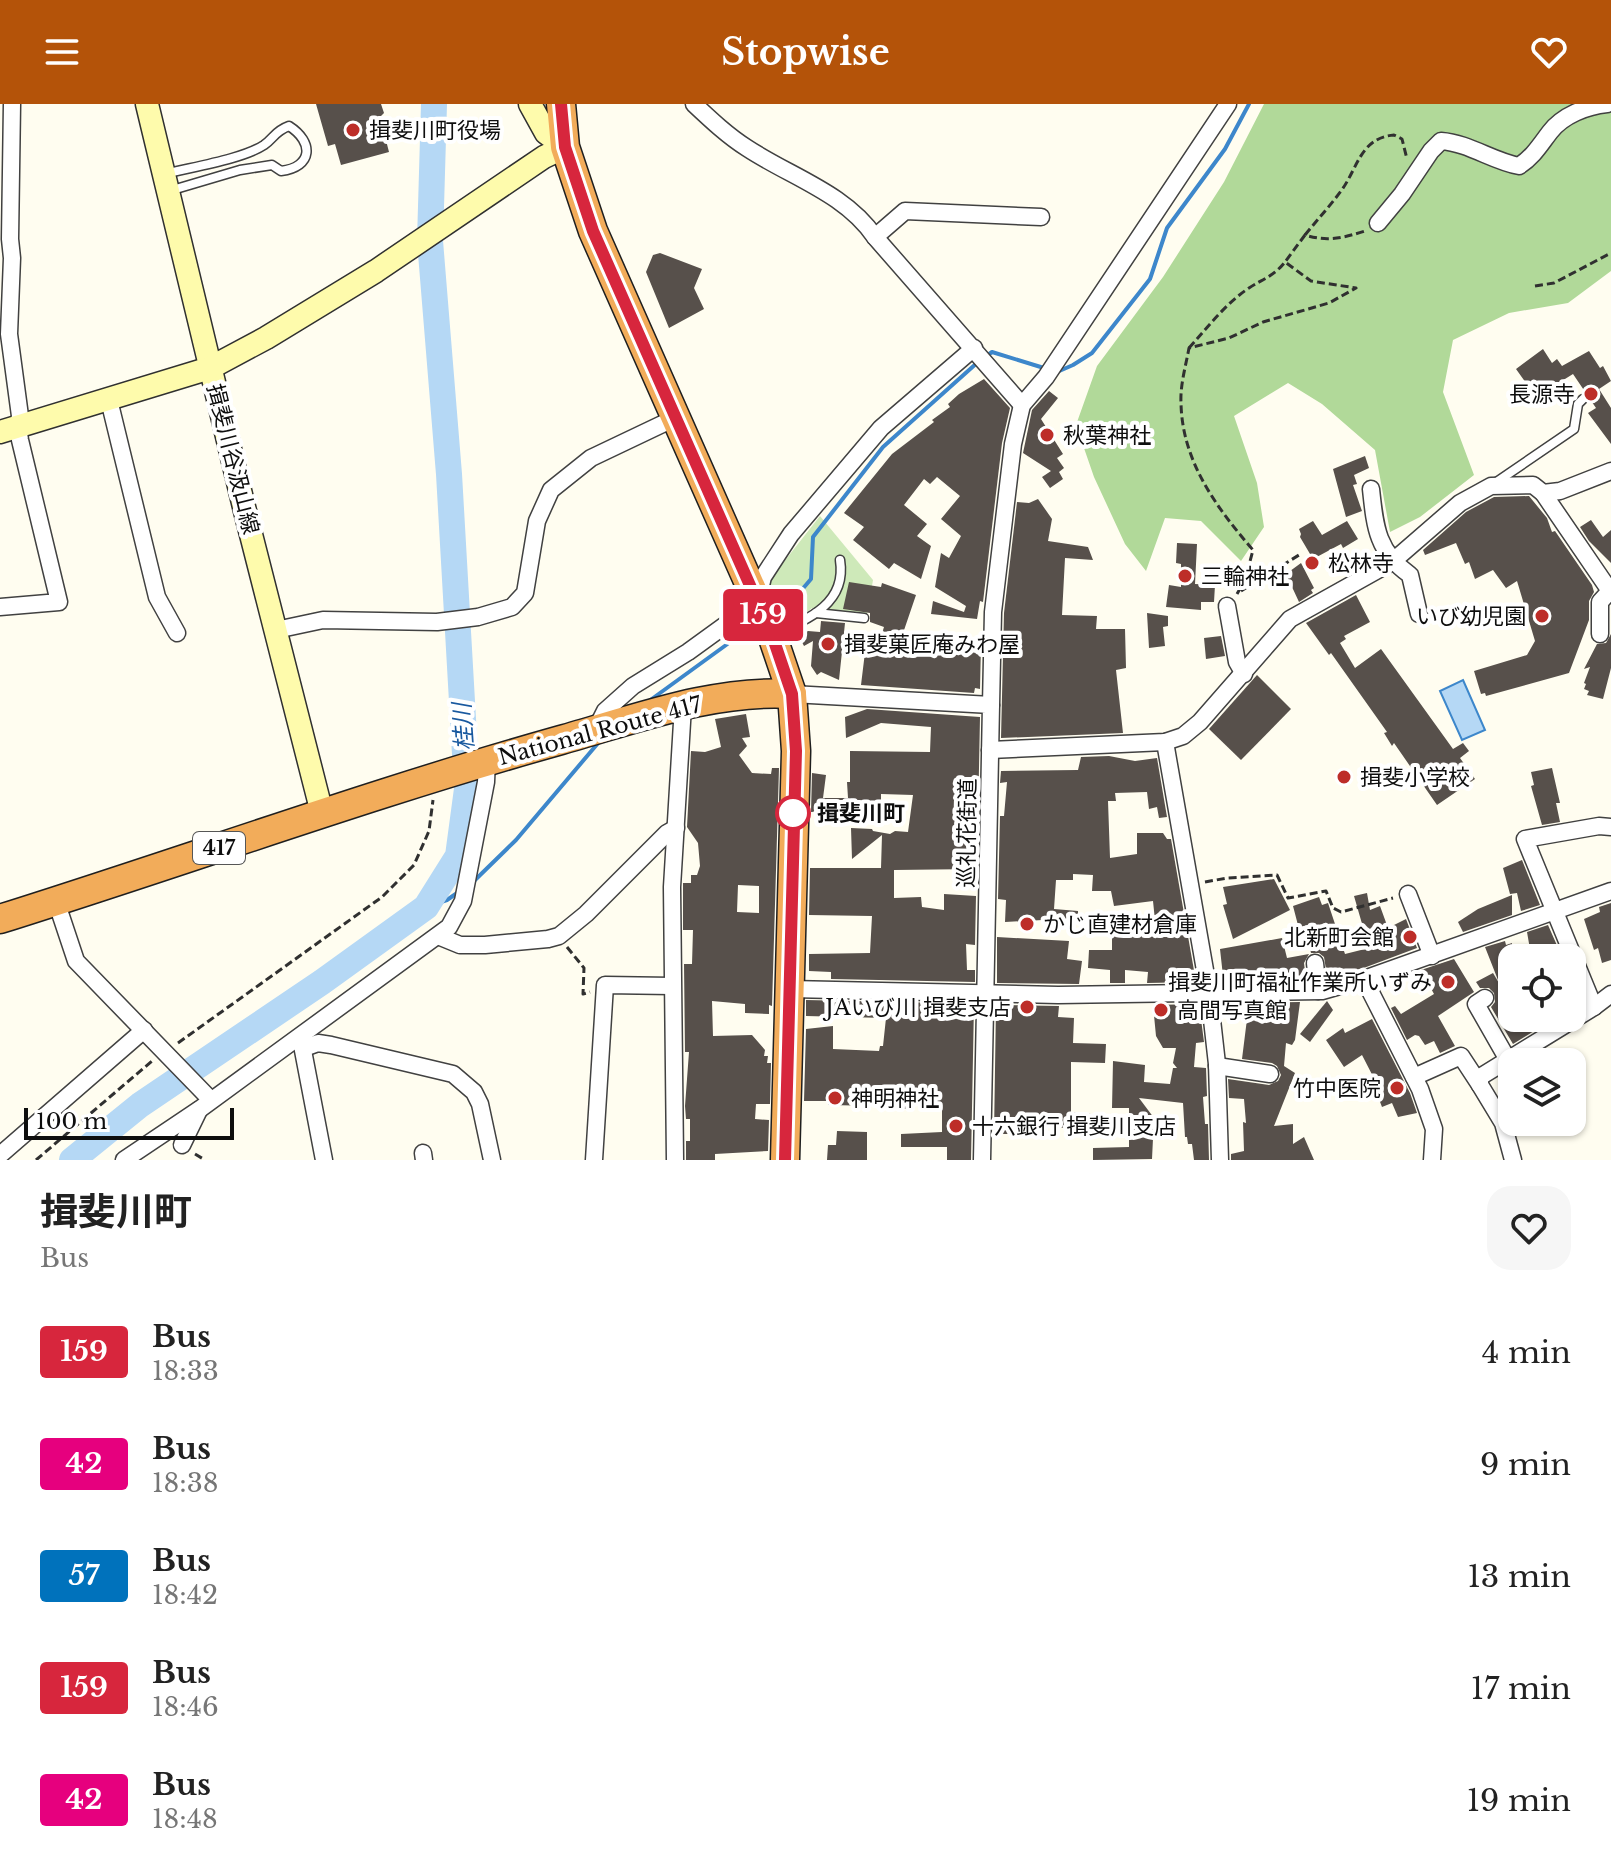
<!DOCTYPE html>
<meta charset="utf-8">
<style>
body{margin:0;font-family:"Libre Baskerville","Noto Sans JP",serif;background:#f6f6f6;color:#222;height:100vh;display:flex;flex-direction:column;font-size:30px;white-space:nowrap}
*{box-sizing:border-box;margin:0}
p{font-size:26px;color:#767676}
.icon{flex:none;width:44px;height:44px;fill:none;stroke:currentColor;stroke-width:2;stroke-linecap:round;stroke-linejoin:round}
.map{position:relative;height:1056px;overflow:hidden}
.sheet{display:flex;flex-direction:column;background:#fff;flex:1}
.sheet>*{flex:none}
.badge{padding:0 16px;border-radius:6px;font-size:28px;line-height:52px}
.controls{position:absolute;left:1498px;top:840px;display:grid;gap:16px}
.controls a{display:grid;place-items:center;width:88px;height:88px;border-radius:16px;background:#fff;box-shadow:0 2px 6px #0004;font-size:40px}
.scale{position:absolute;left:24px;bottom:20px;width:210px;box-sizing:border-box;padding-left:8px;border:4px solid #0e0e0e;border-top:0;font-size:22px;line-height:28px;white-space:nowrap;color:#0e0e0e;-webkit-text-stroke:6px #fff;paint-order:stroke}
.map>.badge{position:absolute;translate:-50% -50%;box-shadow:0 0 0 4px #fff}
.round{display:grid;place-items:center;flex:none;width:84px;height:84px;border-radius:24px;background:#f6f6f6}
.headline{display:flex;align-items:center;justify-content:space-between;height:136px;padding:0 40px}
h1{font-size:38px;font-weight:700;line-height:60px}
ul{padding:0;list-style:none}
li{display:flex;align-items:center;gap:24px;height:112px;padding:0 40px}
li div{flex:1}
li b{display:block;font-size:30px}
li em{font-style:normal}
li .badge{min-width:88px;font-weight:700;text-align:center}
header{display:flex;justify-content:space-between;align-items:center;height:104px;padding:0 40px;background:#b45309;color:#fff;font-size:36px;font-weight:700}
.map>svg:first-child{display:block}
</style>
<header><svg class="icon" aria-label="menu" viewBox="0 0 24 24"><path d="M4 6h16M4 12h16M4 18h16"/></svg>Stopwise<svg class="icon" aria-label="heart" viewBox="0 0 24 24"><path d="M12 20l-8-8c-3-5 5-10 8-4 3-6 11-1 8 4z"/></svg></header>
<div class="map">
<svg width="1611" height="1056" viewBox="0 0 1611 1056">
<rect width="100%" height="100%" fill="#fffdf0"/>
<polygon fill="#cee9b9" points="820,412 873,476 867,511 812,504 801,513 784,518 768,478"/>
<polygon fill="#b1d999" points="1264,0 1611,0 1611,167 1568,199 1509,209 1453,236 1443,288 1474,371 1420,413 1390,428 1375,346 1322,300 1288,279 1234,312 1257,379 1264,423 1241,457 1201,417 1165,414 1146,467 1125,440 1094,373 1076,321 1097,262 1163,173 1224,78"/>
<polygon fill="#b5d8f5" stroke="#3d87cb" stroke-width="2" points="1463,576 1485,626 1462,636 1440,587"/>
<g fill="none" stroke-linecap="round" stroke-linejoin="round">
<g stroke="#3d87cb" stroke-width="4">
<polyline points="985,253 992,248 1044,264"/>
<polyline points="1057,268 1073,261 1092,249 1150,175 1167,124 1225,45 1249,0"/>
<polyline points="776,496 794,495 811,475 813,433 883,343 978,258"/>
<polyline points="649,597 744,528"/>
<polyline points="474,777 516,736 599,638"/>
<polyline points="426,803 447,796 460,787"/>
</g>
<polyline stroke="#b5d8f5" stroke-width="26" points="72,1056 140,1001 322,878 426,803 458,752 467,685 449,370 430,137 434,0"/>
</g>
<g fill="#57504b" fill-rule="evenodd">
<polygon points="316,0 381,0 384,9 380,13 389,48 341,61 335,40 328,42"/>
<polygon points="660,149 702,165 694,184 704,205 669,224 646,168 653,151"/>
<polygon points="1543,245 1552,259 1557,255 1562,262 1589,247 1600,264 1603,262 1611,277 1599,285 1611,304 1611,340 1588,309 1596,304 1573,270 1536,293 1516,265"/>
<polygon points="984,275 1010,304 1002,339 983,498 980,497 977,515 931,510 933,497 964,508 966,502 935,483 941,449 949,454 961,432 941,415 960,392 937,373 930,380 924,375 904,401 927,420 917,432 931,442 921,475 894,459 889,465 853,436 864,423 844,409 892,350 934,318 932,316 950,303 948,300 959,290"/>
<polygon points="1049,287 1058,294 1041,315 1063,350 1057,354 1064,364 1059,368 1063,375 1050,384 1042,373 1051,367 1023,349 1032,306"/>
<polygon points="1365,352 1369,364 1354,371 1357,380 1353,381 1362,407 1346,413 1333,365"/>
<polygon points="1529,392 1547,414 1552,428 1555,427 1592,481 1594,488 1589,497 1589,516 1569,569 1486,592 1485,589 1481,590 1474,567 1527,551 1535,537 1517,477 1506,484 1493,466 1475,475 1469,458 1465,460 1456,439 1425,451 1423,446 1466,408 1494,393"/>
<polygon points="1038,395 1052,415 1048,437 1088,443 1093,456 1065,454 1062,511 1097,512 1096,525 1125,525 1126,564 1116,566 1123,629 1001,634 1004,509 1017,398 1029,399"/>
<polygon points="1591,416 1603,433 1611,426 1611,459 1589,437 1580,423"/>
<polygon points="1313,417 1322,431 1347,417 1358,435 1343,444 1341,440 1313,455 1300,433 1301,430 1299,425"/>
<polygon points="1177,439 1197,440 1195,480 1215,481 1214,498 1201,498 1201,506 1166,503 1169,481 1181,483 1181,460 1176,459"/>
<polygon points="1301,459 1314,484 1311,486 1313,489 1299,498 1286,470"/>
<polygon points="849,478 881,483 882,479 916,491 901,535 981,539 980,585 975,584 974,589 861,581 866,540 878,542 884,523 870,518 870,509 843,505"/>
<polygon points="1356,491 1370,518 1344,532 1346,535 1340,539 1355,564 1381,545 1453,645 1463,639 1469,647 1460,654 1475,675 1437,701 1394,639 1392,642 1384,629 1387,628 1331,549 1329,551 1306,519"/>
<polygon points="1147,509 1168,512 1168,522 1163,523 1165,542 1149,544"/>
<polygon points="821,517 845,519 839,576 821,568 817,571 811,562 813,537 804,542 799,532 808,527 820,528"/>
<polygon points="1611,530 1611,564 1603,595 1587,591 1589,587 1584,585 1586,580 1584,579 1590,563 1584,565 1597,540 1606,539"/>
<polygon points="1221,532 1225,552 1206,555 1204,534"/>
<polygon points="1257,571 1291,605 1241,656 1209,625"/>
<polygon points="867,605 980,613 977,765 894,766 894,794 921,793 922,803 944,806 944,790 976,792 975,841 966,840 967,866 975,866 975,878 831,875 831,868 809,867 809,850 870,849 872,812 809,811 810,764 881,764 882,731 852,755 851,724 872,725 873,727 890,730 895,727 908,728 913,691 881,690 881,703 811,708 812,669 826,671 823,694 848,694 847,678 850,678 850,647 930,648 931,623 881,619 846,634 845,613"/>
<path d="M746,610L750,633L742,634L747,642L739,651L752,669L771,670L772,664H779L772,902L769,901V910L745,909V900L712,897L713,932L752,931L765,946L764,952H768L767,959H771L770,1000H756L755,1015L769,1016L768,1047L715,1050V1056H686V1037H690V1015H686L685,1002L689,948H685L684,860H692L693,826H683V779H691V771H697L700,762L698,739L687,723L691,647L705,648L721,643L715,615ZM738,781L759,782V809L737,808Z"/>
<polygon points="1109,652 1135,657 1157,654 1167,713 1159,714 1157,703 1149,705 1147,688 1115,689 1116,697 1108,697 1110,754 1137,750 1137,729 1163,729 1167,735 1171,735 1196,878 1147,879 1148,868 1125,866 1125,879 1110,879 1110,866 1088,864 1089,846 1112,846 1112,827 1156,826 1153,797 1114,802 1111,787 1092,787 1093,771 1073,770 1073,776 1056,776 1054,805 1078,807 1078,814 1005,818 1006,796 998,795 1000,712 1004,712 1007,678 1000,679 1001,667 1078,666 1081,653"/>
<polygon points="1552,664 1560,699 1556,699 1560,718 1542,721 1531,682 1534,681 1531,668"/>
<polygon points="1522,756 1540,801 1521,807 1517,789 1510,790 1503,764"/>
<polygon points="1274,775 1290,806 1233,835 1223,801 1227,800 1223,783"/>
<polygon points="1367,789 1370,806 1380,802 1388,824 1406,815 1417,844 1361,865 1327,872 1324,853 1319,849 1311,849 1305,823 1299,825 1293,802 1319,793 1322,801 1328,799 1345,850 1369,844 1354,792"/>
<polygon points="1512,791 1512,811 1463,828 1458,818 1478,805"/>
<polygon points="1611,799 1611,856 1602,859 1598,844 1594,846 1584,815 1600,808 1599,803"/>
<polygon points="1548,821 1559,846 1538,852 1536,849 1531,851 1527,828"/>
<polygon points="997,833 1069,837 1067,855 1082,857 1079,880 997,879"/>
<polygon points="1282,834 1287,854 1309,850 1304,859 1306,876 1296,876 1296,870 1274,877 1273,870 1250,873 1249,869 1223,872 1220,845"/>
<polygon points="1505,837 1506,841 1512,839 1512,859 1506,861 1511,871 1498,876 1485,843"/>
<polygon points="1454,855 1474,888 1438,912 1455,942 1440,949 1434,937 1425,941 1419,932 1415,931 1407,936 1391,904 1395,902 1401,910 1434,890 1421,866"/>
<polygon points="1493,869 1512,901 1512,914 1555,914 1513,940 1491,903 1495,898 1494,889 1489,884 1480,884 1476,878"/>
<polygon points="806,896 945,899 944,914 966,915 968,900 974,900 971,1056 947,1056 947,1043 901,1043 901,1030 942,1028 942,999 913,998 913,1005 880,1005 880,1002 828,1001 829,997 804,997 806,925 833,922 833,945 879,947 880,942 883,942 886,914 806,912"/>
<polygon points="1327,897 1333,906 1310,938 1300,930"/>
<polygon points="1300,898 1295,936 1292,941 1286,939 1284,962 1295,969 1274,1022 1293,1020 1293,1040 1304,1033 1314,1056 1231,1056 1231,1050 1244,1047 1243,1018 1246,1019 1244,995 1229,994 1228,975 1269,981 1278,977 1281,971 1277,962 1272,959 1242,955 1249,899"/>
<polygon points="1199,900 1204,938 1196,939 1194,963 1206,964 1207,992 1203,993 1205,1020 1208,1020 1209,1056 1194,1056 1192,1040 1188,1040 1187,1033 1185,1033 1183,999 1139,994 1154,1014 1152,1055 1093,1056 1093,1044 1129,1043 1129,1004 1112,1004 1113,957 1145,961 1144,978 1170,980 1173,964 1177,964 1173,959 1176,944 1163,944 1156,932 1153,901"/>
<polygon points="996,901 1059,902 1058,913 1074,914 1073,939 1106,940 1105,959 1071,958 1071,1008 1101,1011 1101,1025 1070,1020 1070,1024 1047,1023 1048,1020 1023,1018 1022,1030 994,1030"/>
<polygon points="1372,915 1410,989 1417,1009 1398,1013 1392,999 1382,1003 1377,990 1381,988 1362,951 1344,963 1326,936 1343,924 1345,929"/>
<polygon points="837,1027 867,1028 867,1056 827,1056 828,1041 836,1041"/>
</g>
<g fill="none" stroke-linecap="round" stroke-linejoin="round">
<g stroke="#414141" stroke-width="11">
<g id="lane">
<path d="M165,70C192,63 243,55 264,41C274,34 275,27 289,22C314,38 313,63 281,67L272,61L240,66L169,87"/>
<polyline points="1495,379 1574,325 1578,300 1583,295"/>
<polyline points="816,509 864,514"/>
<path d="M776,529C809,515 847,499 840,456"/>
</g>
</g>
<g stroke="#414141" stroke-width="19">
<g id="street">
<path d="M694,0C711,16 728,32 747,44C791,73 845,89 875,133L1022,301"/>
<path d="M1378,119L1402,90L1431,47L1441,37C1469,39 1492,57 1519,62C1533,53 1540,41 1550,28C1563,11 1587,2 1607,0"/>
<polyline points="875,133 905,107 1041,113"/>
<polyline points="109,296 157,493 177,529"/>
<path d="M1371,385C1375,423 1377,448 1410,471L1419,510"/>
<polyline points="1543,389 1610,487 1600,498 1600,530"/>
<polyline points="1227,502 1237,558 1244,570"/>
<polyline points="0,503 59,498 20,336 18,323 20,312 9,230 12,154 10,135 12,0"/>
<polyline points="276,526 323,516 437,518 478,513 512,503 525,489 537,417 551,386 591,354 675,314"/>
<polyline points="792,590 991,601 982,1056"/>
<polyline points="991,601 993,508 1013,340 1022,301 1046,273 1228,0"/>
<polyline points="596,625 605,607 633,582 688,548 757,498 763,473 791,430 881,324 974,244"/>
<polyline points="1165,638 1209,889 1217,960 1220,1056"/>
<polyline points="990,646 1165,638 1183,632 1200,618 1290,515 1392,458 1460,399 1491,382 1533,381 1543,389 1560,387 1611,367"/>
<polyline points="1408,790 1432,852"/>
<polyline points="56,797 76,857 211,996"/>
<polyline points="438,832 460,841 485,841 548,835 559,832 586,810 667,729 676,724"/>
<polyline points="1315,859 1318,887"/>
<polyline points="1364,875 1420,985 1434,1025 1432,1056"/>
<polyline points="790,885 1058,891 1322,887 1364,875 1611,787"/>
<polyline points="1485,894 1476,900 1508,956"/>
<polyline points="1594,903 1525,735 1599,722 1611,723"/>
<polyline points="301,936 324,1056"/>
<polyline points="304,944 318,939 331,941 453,970 474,988 480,1000 492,1056"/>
<polyline points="1217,962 1270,970"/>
<polyline points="1414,973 1461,952 1480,981"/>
<polyline points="182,1041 199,1006"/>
<polyline points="423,1049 424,1056"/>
<polyline points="0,1051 144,926"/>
<polyline points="124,1056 200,1005 449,823 463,797 486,678 487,656"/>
<polyline points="594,1056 605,881 672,882"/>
<polyline points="675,1056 672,783 683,602"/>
<polyline points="1513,1056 1503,1019 1480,981 1480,973 1594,903 1611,890"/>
</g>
</g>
<g stroke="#303030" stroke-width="25">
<g id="secondary">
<polyline points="147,0 244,403 322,709"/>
<polyline points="0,328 210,264 266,234 376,167 544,53 565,43 546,29 530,0"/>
</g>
</g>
<g stroke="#1f1f1f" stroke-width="31">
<g id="highway">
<polyline points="561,0 565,43 593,127 772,531 792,590 796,647 785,1056"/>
<path d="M0,815C188,756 372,689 561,636C636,615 714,585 792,590"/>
</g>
</g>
<g stroke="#303030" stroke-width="3" stroke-dasharray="8 4" stroke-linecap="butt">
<path d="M1305,131C1317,116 1330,102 1341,87C1358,64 1360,34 1394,31L1402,35L1407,55"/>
<polyline points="1535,182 1554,179 1611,149"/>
<path d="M1189,244C1208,223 1226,199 1249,184C1263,175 1274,172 1285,158"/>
<polyline points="1241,487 1299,451"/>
<path d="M1237,490L1245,476L1253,446C1216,403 1182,357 1181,299C1180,281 1186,261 1189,244L1229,234L1263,218L1329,199L1356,184L1311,177L1285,158L1305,131C1327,138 1343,134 1365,127"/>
<polyline points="1205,778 1227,774 1277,771 1288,794 1326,787 1333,804 1341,808 1393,794"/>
<polyline points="567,843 584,864 583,890 590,888"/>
<polyline points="178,939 382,793 414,761 429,727 433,696"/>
<polyline points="195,1050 205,1056"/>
<polyline points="36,1056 152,957"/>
</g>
<use href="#lane" stroke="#fff" stroke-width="8"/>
<use href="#street" stroke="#fff" stroke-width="16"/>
<use href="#secondary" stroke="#fefbac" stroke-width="22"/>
<use href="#highway" stroke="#f2ac5a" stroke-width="28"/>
</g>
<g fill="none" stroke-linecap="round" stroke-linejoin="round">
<g stroke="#fff" stroke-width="18">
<polyline id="line" points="561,0 565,43 593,127 772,531 792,590 796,647 785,1056"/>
</g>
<use href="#line" stroke="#d7263d" stroke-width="12"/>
</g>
<g fill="#bd2d28" stroke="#fff" stroke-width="3">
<circle cx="353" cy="26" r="8"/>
<circle cx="1591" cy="290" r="8"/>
<circle cx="1047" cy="331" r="8"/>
<circle cx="1312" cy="459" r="8"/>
<circle cx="1185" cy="472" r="8"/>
<circle cx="1542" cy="512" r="8"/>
<circle cx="828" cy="540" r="8"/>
<circle cx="1344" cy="673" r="8"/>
<circle cx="1027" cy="820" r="8"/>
<circle cx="1410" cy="833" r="8"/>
<circle cx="1448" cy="878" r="8"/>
<circle cx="1027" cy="903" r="8"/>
<circle cx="1161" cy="906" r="8"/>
<circle cx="1397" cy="984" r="8"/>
<circle cx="835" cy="994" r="8"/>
<circle cx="956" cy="1022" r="8"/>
</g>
<circle fill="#fff" stroke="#d7263d" stroke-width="4" cx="793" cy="709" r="16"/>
<g text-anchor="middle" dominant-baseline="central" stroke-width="8" stroke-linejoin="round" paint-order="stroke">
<rect fill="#fff" stroke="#565656" stroke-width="2" x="193" y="728" width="52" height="32" rx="6"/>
<g font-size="20" font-weight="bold" fill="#0e0e0e">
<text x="219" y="744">417</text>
</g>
<g font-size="22" fill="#0e0e0e" stroke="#fff" text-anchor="start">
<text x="369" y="26">揖斐川町役場</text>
<text x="1575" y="290" text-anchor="end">長源寺</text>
<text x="1063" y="331">秋葉神社</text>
<text x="1328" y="459">松林寺</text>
<text x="1201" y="472">三輪神社</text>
<text x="1526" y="512" text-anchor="end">いび幼児園</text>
<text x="844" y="540">揖斐菓匠庵みわ屋</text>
<text x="1360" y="673">揖斐小学校</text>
<text x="1043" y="820">かじ直建材倉庫</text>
<text x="1394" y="833" text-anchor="end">北新町会館</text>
<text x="1432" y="878" text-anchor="end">揖斐川町福祉作業所いずみ</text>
<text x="1011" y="903" text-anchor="end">JAいび川 揖斐支店</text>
<text x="1177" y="906">高間写真館</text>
<text x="1381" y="984" text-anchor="end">竹中医院</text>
<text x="851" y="994">神明神社</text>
<text x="972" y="1022">十六銀行 揖斐川支店</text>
</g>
<g font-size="22" fill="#0e0e0e" stroke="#fff">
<text transform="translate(233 355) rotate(76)">揖斐川谷汲山線</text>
<text transform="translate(600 627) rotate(-15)">National Route 417</text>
<text transform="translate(967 729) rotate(-89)">巡礼花街道</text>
</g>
<g font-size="22" font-weight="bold" fill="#0e0e0e" stroke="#fff" text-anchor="start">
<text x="817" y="709">揖斐川町</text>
</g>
<g font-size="24" font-style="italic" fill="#19599f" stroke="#fff">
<text transform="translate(463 623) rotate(-94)">桂川</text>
</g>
</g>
</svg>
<div class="controls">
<a><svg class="icon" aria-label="locate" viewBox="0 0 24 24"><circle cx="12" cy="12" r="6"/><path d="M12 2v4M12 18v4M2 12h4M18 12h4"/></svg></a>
<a><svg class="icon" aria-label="layers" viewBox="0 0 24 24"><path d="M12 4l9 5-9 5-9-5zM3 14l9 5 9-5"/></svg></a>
</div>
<div class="scale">100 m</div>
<b class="badge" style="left:763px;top:511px;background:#d7263d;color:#fff">159</b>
</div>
<section class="sheet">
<div class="headline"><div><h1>揖斐川町</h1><p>Bus</p></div><a class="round"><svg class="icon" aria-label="heart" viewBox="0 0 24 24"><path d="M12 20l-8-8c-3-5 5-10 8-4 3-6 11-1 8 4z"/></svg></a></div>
<ul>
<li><span class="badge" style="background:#d7263d;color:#fff">159</span><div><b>Bus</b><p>18:33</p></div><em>4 min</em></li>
<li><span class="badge" style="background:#e6007e;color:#fff">42</span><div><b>Bus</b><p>18:38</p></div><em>9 min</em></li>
<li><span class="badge" style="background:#0072bc;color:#fff">57</span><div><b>Bus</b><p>18:42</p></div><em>13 min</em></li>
<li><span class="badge" style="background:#d7263d;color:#fff">159</span><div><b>Bus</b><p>18:46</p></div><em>17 min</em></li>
<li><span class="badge" style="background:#e6007e;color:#fff">42</span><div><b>Bus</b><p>18:48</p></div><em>19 min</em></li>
</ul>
</section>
